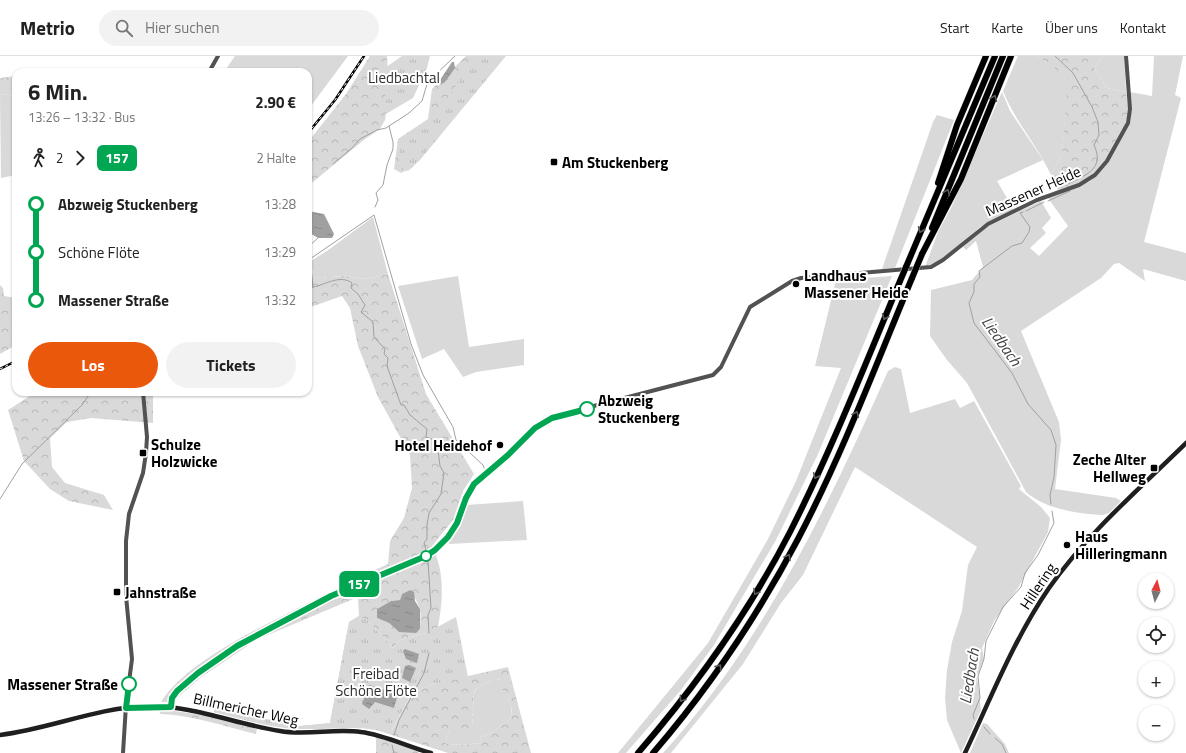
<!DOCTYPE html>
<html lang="de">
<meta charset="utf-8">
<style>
body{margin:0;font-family:"Titillium Web",sans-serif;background:#f2f2f2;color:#222;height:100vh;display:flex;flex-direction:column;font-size:15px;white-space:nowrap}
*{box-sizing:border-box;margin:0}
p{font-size:13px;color:#767676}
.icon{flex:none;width:22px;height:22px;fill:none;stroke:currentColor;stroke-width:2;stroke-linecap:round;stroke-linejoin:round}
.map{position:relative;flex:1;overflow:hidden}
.side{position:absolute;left:12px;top:12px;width:300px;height:328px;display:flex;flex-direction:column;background:#fff;border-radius:12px;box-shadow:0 1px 3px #0004}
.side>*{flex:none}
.badge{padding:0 8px;border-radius:6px;font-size:14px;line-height:26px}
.needle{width:26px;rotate:6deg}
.fabs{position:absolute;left:1138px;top:517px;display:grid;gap:8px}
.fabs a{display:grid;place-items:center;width:36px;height:36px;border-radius:50%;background:#fff;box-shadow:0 1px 3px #0004;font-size:20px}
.map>.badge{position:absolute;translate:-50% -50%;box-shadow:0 0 0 2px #fff}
.legs{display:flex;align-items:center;gap:6px;height:44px;padding:0 16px;font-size:13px}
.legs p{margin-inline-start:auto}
.head{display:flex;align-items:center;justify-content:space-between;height:68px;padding:0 16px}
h1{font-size:22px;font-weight:700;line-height:30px}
.button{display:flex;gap:8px;margin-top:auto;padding:8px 16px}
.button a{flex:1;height:46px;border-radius:24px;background:#ea580c;color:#fff;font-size:16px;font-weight:700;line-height:46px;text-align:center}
.button a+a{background:#f2f2f2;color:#222}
ul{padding:0 16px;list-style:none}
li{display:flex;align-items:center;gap:14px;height:48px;font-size:15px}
li i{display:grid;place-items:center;width:6px;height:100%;margin:0 5px;background:currentColor}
li i::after{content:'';width:10px;height:10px;margin:-5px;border:3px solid;border-radius:50%;background:#fff}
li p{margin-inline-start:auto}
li:first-child i{background:linear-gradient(#0000 50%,currentColor 0)}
li:last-child i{background:linear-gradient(currentColor 50%,#0000 0)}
header{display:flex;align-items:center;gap:24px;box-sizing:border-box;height:56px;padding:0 20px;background:#fff;border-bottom:1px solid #e0e0e0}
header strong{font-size:19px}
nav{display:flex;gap:22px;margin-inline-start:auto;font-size:14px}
.search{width:280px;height:36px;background:#f2f2f2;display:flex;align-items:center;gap:10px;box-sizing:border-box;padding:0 14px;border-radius:22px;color:#767676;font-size:15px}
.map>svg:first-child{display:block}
</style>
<header>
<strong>Metrio</strong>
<div class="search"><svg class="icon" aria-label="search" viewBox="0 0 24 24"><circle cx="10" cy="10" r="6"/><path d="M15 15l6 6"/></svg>Hier suchen</div>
<nav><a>Start</a><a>Karte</a><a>Über uns</a><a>Kontakt</a></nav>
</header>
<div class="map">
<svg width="1186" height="697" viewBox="0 0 1186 697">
<defs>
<pattern id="forest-crowns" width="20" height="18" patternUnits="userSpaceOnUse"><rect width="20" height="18" fill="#d9d9d9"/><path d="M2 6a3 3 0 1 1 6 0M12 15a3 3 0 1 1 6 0" fill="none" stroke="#b8b8b8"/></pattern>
<pattern id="park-tufts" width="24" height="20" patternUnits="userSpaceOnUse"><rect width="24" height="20" fill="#d9d9d9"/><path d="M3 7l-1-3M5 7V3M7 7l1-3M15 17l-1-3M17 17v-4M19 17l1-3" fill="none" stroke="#b8b8b8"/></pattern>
<pattern id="water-ripples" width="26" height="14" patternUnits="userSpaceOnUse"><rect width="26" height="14" fill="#a0a0a0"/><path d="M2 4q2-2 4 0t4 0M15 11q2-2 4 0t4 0" fill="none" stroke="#888"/></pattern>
</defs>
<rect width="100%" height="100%" fill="#fff"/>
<g fill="#d9d9d9">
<polygon points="235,0 348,0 308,54 308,16 224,16"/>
<path d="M1018,0H1037L1069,22L1062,98L1051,119C1037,89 1015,65 1003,35Z"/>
<polygon points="1103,0 1124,0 1126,36 1107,32 1094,12"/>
<path d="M1154,0H1183L1175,39L1181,42L1144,186L1186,197V225L1143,213L1145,225L1119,207L1114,208L1101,222L1021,275L1059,366L1061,384L1055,433L1116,442L1121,445L1109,457L1103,459C1078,458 1045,453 1026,436L967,327L947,304L930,280L931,234L972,224L983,211L976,185L966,194L963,191L982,173L1041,145L1051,162L1042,172L1046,177L1030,192L1039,200L1068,170L1048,142L1090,125L1108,106L1130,67L1131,57L1130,36L1152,40Z"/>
<polygon points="1002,36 1010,55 1043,104 997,125 1014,154 980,171 962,188 937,206 925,211 938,176 951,152"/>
<polygon points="0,38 16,40 16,119 1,122"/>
<polygon points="937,59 954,64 895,212 882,213 933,66"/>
<polygon points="373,161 388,218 366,223 345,220 315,222 309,206 327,195"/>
<polygon points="458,220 469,291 524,283 524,309 476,316 463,321 444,293 422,303 398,230"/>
<polygon points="892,220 818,398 776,484 714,589 681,634 626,697 618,697 708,587 768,483 796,425 841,312 815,310 836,224"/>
<path d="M895,311L901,313L910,357L955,343L960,352L974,345L1021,430L1019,433L1041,451L1050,462L1048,476L1018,532L994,565L982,592L984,603L977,620L981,654L961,697L947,664L945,642L947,614L952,586L962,555L968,509L977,491L855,411L803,519L781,547L743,608L671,697H663C763,587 828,450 888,315Z"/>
<path d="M523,445L527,484L449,488C449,482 463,458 466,449Z"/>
<path d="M496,623L501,624L511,649L512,661L492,677L480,681L482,687C470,688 455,690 445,687L449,675L472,671L474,637L477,632Z"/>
<polygon points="983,667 987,668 1005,688 1009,697 970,697"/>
</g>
<g fill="url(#forest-crowns)" fill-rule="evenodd">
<polygon points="370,0 387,0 389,37 385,64 380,73 365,83 308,130 308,86 346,38"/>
<polygon points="466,0 503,0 412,112 401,117 394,113 398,83 428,63 432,33"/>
<path d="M1037,0H1103L1094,12L1107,32L1126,36C1128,46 1130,57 1126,67C1121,82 1107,107 1095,117C1085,126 1071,130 1058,134L1051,119L1062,98L1068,22Z"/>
<polygon points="16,20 16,40 0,38 0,22"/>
<path d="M308,205L315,222L345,220L366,223L388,218L426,338L474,418L463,435L453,464L432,490C445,515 443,544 438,571L426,577L400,584L393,592L366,563L392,674L412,637L437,627L508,611L531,697H448L370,672L345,671L301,673L269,669L214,656L215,653L301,670L330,667L349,566L359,560L358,541L256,584L200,622L177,642L167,646H161C185,608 253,575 292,555C324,539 356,522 388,508L390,485L404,462L412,432L410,399L378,341L358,290L350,252L342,240L308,252ZM410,534C413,538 419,549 420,554C421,559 420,568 420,574L399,576L389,567L377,562V553L391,545L400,544L402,538ZM496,623L501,624L499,630C508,638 513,650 512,661L492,677L480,681L482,687C470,688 455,690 445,687L449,675C457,675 466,678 472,671L474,636L477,632Z"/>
<polygon points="0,229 3,232 4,240 16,242 16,289 0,298"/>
<polygon points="36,336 153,336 153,367 91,362 67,366 50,382 52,411 65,427 104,439 113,454 69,445 50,433 24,405 8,354"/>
<path d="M159,653L204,659L257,673L256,678C224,670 192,659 160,658Z"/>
<polygon points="376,679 415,692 419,697 376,697"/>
</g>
<g fill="url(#park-tufts)">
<polygon points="402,0 430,0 427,12 413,42 386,58 385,12"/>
<polygon points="470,0 506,0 420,104 408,115 399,109 401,85 429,70 473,4"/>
<path d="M359,560L366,563L393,592L400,584L426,577L456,561L468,621L437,627L412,637L390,677C356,668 336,674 302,673C272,673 243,663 214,656L215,653L301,670L330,667L349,566Z"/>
</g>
<g fill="url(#water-ripples)">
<polygon points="452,6 454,6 455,12 445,26 440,29 438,27"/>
<polygon points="308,155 324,158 334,178 332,182 318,182 308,176"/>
<polygon points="410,534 414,536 415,545 420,553 420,573 416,577 399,576 389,567 377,562 377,553 391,545 400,544 402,538"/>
<polygon points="405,593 419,598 417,607 406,603 403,595"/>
<polygon points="409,609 416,612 410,626 402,622 405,610"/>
<polygon points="369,629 398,638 394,652 375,646 369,653 362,648"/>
</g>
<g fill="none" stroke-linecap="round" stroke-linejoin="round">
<g stroke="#a0a0a0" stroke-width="1">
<path d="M1055,0L1073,17L1092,51L1098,66L1099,79L1094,89C1105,113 1086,119 1068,128"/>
<polyline points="333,108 352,92 360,83 377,74 386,72 409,57 422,45 427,28 431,23 455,0"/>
<polyline points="1048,145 1070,135"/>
<polyline points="375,151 378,144 376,137 383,129 387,109 393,93 393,86 389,70"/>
<polyline points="1026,155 1044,146"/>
<polyline points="1023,156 1020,157 1030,171 1029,176 1022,187 1012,190 979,215 980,221 974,228 974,236 969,247 974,267 1012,317 1028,348 1051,374 1056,389 1054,421 1050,439 1051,448"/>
<polyline points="308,191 318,182"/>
<polyline points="308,236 313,231"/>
<polyline points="0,443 22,408 82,349 91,336"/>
<path d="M423,497L426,494L424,487L427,483V469L429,457L441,438L444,417L440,410L438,394L435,392L434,384L426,381L427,373L410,359L404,349H401L387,310L388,302L384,298L385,293L374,281L373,266L361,256L365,249L358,238L351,232L352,227C340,218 325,229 313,231L310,203L374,159L411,288L423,319L453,371L456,384L483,409L484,412"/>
<polyline points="428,505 431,552 428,559 429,577"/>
<polyline points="974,663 973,659 980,642 978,620 984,603 986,585 1003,551 1021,531 1025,517 1038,499 1054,467 1052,455"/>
<polyline points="984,671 990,678"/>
<polyline points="394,679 399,664 424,617 429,597"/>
<polyline points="995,682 1002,688 1006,697"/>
<polyline points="392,689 394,697"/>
</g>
<g stroke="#dbdbdb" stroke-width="7">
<g id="motorway">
<polyline points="938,127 957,69 986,0"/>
<polyline points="932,172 1003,0"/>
<polyline points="922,198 961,123 1011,0"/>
<polyline points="906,211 995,0"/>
<path d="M638,697C696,630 749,556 790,476C831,395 865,309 900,225"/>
<path d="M653,697C709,632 758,559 798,483C842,399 876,309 912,222"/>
</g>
</g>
<g stroke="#525252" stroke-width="4">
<polyline points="209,16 218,0"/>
<polyline points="171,651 172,642 177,635 198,617 237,590 331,540 415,505 435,494 448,481 457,467 466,442 474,428 508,399 535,372 545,365 559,359 713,319 721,311 750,251 792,225 801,222 931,211 943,204 988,168 1037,144 1079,129 1095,119 1107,105 1128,67 1130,53 1126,0"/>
<polyline points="123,697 126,649 132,603 126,540 126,485 129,458 143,417 146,397 147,381 143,336"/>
</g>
<g stroke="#1f1f1f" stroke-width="4.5">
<path d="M0,679C49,673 96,652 146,650C192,649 235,668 280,675C307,680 334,672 361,676C385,679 408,691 431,697"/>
<path d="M965,697C991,642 1014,583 1049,532C1087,478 1139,433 1186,387"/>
</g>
<use href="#motorway" stroke="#000" stroke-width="6"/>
<g stroke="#000" stroke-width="2.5">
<g id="rail">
<polyline points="308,77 335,44 364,0"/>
<polyline points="0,313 16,305"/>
</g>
</g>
<use href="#rail" stroke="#fff" stroke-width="1" stroke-dasharray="3" stroke-linecap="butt"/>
<g stroke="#dbdbdb" stroke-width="7" stroke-linecap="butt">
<g id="motorway-bridge">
<polyline points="912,222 922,198"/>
<polyline points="900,225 906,211"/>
</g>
</g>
<use href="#motorway-bridge" stroke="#000" stroke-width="6"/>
</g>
<defs><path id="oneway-chevron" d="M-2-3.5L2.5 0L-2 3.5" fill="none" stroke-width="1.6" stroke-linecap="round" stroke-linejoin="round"/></defs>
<g stroke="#595959">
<use href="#oneway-chevron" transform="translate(994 42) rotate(-68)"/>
<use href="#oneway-chevron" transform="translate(947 136) rotate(-68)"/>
<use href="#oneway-chevron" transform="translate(921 174) rotate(113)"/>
<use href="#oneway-chevron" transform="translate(885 261) rotate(113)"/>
<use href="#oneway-chevron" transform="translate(856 358) rotate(-67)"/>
<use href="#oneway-chevron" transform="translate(816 420) rotate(115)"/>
<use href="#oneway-chevron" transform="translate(788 501) rotate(-61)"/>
<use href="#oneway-chevron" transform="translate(756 536) rotate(120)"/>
<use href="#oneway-chevron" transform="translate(719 611) rotate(-55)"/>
<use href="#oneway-chevron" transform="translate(682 643) rotate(128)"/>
</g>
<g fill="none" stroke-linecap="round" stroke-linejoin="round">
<g stroke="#fff" stroke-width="9">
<polyline id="line-1" points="129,628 126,652 171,651 172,642 177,635 198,617 237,590 331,540 426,500 435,494 448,481 457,467 466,442 474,428 508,399 535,372 552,362 587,353"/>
</g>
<use href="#line-1" stroke="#00a651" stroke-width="6"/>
</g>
<g fill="#000" stroke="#fff" stroke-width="1.5">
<rect x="550" y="102" width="8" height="8" rx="2"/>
<circle cx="796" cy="228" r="4"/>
<circle cx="500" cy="389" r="4"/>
<rect x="139" y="393" width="8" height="8" rx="2"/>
<rect x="1150" y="408" width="8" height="8" rx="2"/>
<circle cx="1067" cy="489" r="4"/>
<rect x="113" y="532" width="8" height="8" rx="2"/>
</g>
<g fill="#fff" stroke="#00a651" stroke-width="2">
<circle cx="587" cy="353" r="7"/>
<circle cx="426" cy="500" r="5"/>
<circle cx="129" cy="628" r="7"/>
</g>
<g text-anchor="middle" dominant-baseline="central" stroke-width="4" stroke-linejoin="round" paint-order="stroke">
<g font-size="15" fill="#303030" stroke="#fff">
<text x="404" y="21">Liedbachtal</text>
<text x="376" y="617">Freibad<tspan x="376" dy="17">Schöne Flöte</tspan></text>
</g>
<g font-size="15" font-weight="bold" fill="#000" stroke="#fff" text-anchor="start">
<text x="562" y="106">Am Stuckenberg</text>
<text x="804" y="219">Landhaus<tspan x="804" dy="17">Massener Heide</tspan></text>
<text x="151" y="388">Schulze<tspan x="151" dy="17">Holzwicke</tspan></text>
<text x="492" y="389" text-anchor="end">Hotel Heidehof</text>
<text x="1146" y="403" text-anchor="end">Zeche Alter<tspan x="1146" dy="17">Hellweg</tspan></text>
<text x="1075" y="480">Haus<tspan x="1075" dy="17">Hilleringmann</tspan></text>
<text x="125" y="536">Jahnstraße</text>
</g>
<g font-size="15" fill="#000" stroke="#fff">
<text transform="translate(1033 135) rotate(-24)">Massener Heide</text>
<text transform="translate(1038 530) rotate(-56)">Hillering</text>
<text transform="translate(246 653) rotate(12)">Billmericher Weg</text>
</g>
<g font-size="15" font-weight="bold" fill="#000" stroke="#fff" text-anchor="start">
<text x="598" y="344">Abzweig<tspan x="598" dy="17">Stuckenberg</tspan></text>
<text x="118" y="628" text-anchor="end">Massener Straße</text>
</g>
<g font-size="16" font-style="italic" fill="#414141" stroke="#fff">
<text transform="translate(1002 285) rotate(55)">Liedbach</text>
<text transform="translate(969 620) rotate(-81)">Liedbach</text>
</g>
</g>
</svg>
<div class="fabs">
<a><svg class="needle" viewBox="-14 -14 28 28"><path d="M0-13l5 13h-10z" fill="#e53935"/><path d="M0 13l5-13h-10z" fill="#767676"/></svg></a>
<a><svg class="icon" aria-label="locate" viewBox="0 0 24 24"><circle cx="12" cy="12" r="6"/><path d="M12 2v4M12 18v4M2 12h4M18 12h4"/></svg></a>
<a>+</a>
<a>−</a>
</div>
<b class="badge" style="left:359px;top:528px;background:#00a651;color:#fff">157</b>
<section class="side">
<div class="head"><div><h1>6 Min.</h1><p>13:26 – 13:32 · Bus</p></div><b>2.90 €</b></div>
<div class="legs"><svg class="icon" aria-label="walk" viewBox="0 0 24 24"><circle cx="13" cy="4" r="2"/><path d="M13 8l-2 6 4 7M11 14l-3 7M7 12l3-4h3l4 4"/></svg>2<svg class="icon" aria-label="forward" viewBox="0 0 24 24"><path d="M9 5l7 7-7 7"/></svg><b class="badge" style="background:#00a651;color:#fff">157</b><p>2 Halte</p></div>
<ul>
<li><i style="color:#00a651"></i><b>Abzweig Stuckenberg</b><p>13:28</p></li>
<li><i style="color:#00a651"></i><span>Schöne Flöte</span><p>13:29</p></li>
<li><i style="color:#00a651"></i><b>Massener Straße</b><p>13:32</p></li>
</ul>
<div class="button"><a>Los</a><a>Tickets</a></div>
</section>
</div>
